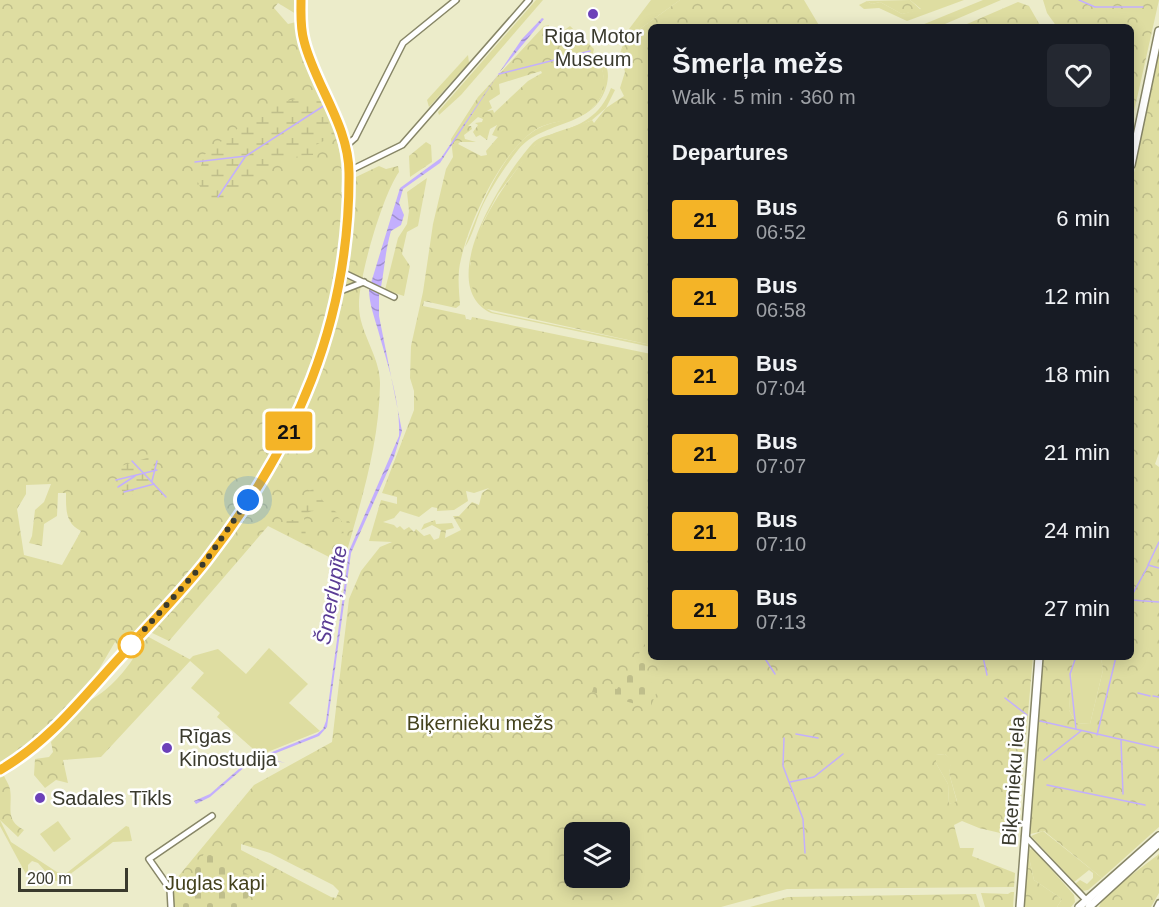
<!DOCTYPE html>
<meta charset="utf-8">
<style>
body{margin:0;font-family:Arial,sans-serif;background:#242831;color:#f1f3f6;height:100vh;display:flex;flex-direction:column;font-size:22px;white-space:nowrap}
*{box-sizing:border-box;margin:0}
p{font-size:20px;color:#9ea1a6}
.icon{flex:none;width:33px;height:33px;fill:none;stroke:currentColor;stroke-width:2;stroke-linecap:round;stroke-linejoin:round}
.map{position:relative;flex:1;overflow:hidden}
.details{position:absolute;left:648px;top:24px;width:486px;height:636px;display:flex;flex-direction:column;background:#171b24;border-radius:9px;box-shadow:0 3px 15px #0003}
.details>*{flex:none}
.badge{padding:0 12px;border-radius:4px;font-size:21px;line-height:39px}
.tools{position:absolute;left:564px;top:822px;display:grid;gap:12px}
.tools a{display:grid;place-items:center;width:66px;height:66px;border-radius:9px;background:#171b24;box-shadow:0 3px 15px #0003;font-size:30px}
.scale{position:absolute;left:18px;bottom:15px;width:110px;box-sizing:border-box;padding-left:6px;border:3px solid #3a3a2d;border-top:0;font-size:16px;line-height:21px;white-space:nowrap;color:#3a3a2d;-webkit-text-stroke:4px #fff;paint-order:stroke}
.you{position:absolute;width:30px;height:30px;margin:-15px;border:4px solid #fff;border-radius:50%;background:#1a73e8;box-shadow:0 0 0 9px #1a73e833}
.map>.badge{position:absolute;translate:-50% -50%;box-shadow:0 0 0 3px #fff}
h2{padding:0 24px;font-size:22px;line-height:54px}
.round{display:grid;place-items:center;flex:none;width:63px;height:63px;border-radius:9px;background:#242831}
.summary{display:flex;align-items:center;justify-content:space-between;height:102px;padding:0 24px}
h1{font-size:28px;font-weight:600;line-height:45px}
ul{padding:0;list-style:none}
li{display:flex;align-items:center;gap:18px;height:78px;padding:0 24px}
li div{flex:1}
li b{display:block;font-size:22px}
li em{font-style:normal}
li .badge{min-width:66px;font-weight:700;text-align:center}
.map>svg:first-child{display:block}
</style>
<div class="map">
<svg width="1159" height="907" viewBox="0 0 1159 907">
<defs>
<pattern id="forest-crowns" width="20" height="18" patternUnits="userSpaceOnUse" patternTransform="scale(1.5)"><rect width="20" height="18" fill="#dedda1"/><path d="M2 6a3 3 0 1 1 6 0M12 15a3 3 0 1 1 6 0" fill="none" stroke="#bfbe8b"/></pattern>
<pattern id="wetland-marsh" width="20" height="14" patternUnits="userSpaceOnUse" patternTransform="scale(1.5)"><rect width="20" height="14" fill="#dedda1"/><path d="M1 5h8M5 5V1M11 12h8M15 12V8" fill="none" stroke="#bfbe8b"/></pattern>
<pattern id="cemetery-stones" width="16" height="16" patternUnits="userSpaceOnUse" patternTransform="scale(1.5)"><rect width="16" height="16" fill="#dedda1"/><path d="M2 7V4a2 2 0 0 1 4 0v3zM10 15v-3a2 2 0 0 1 4 0v3z" fill="#bfbe8b"/></pattern>
<pattern id="water-waves" width="16" height="10" patternUnits="userSpaceOnUse" patternTransform="scale(1.5)"><rect width="16" height="10" fill="#c3affd"/><path d="M0 5q4-4 8 0t8 0" fill="none" stroke="#9f8fcd"/></pattern>
</defs>
<rect width="100%" height="100%" fill="#ececca"/>
<g fill="#dedda1">
<polygon points="536,0 543,0 461,95 439,115 438,112"/>
<polygon points="651,0 680,0 630,36 620,53 629,29"/>
<polygon points="910,0 964,0 907,21 879,8 864,9 859,5 867,1 872,4 880,2 902,14 921,9"/>
<polygon points="983,0 1001,0 938,27 917,27"/>
<polygon points="468,55 469,63 429,107 427,100"/>
<path d="M602,58C608,68 609,73 607,84C596,129 543,119 518,150C504,168 490,189 481,209C476,221 472,237 465,247C478,211 503,149 537,129C553,120 580,120 593,107C607,93 606,78 599,61Z"/>
<path d="M611,88L615,90L606,108L592,120L535,145L498,194L483,222L470,264L487,309L492,312L651,345V347L491,313C432,284 505,174 532,144C537,138 545,136 553,134C581,125 600,117 611,88Z"/>
<polygon points="269,648 308,684 289,703 320,731 260,755 217,717 220,713 191,688 204,673 189,660 193,656 218,649 246,674"/>
<polygon points="1073,657 1101,657 1103,670 1090,724 1076,723 1069,710"/>
<polygon points="945,754 952,760 949,773 957,802 949,804 948,784 936,763 936,755"/>
<polygon points="0,820 11,842 63,876 126,826 129,827 132,841 113,842 61,881 54,881 38,863 32,861 28,865 28,872 33,875 42,873 44,876 35,880 27,876 0,826"/>
<polygon points="58,821 71,839 54,852 40,834"/>
<polygon points="1043,831 1102,878 1088,890 1082,891 1075,884 1080,880 1087,884 1093,878 1093,873 1089,870 1074,882 1031,836"/>
<polygon points="1033,849 1074,895 1075,902 1071,907 1057,907 1062,899 1034,880 1028,853 1027,850"/>
</g>
<g fill="url(#forest-crowns)" fill-rule="evenodd">
<path d="M0,0H296V14L278,3L274,8L288,24L296,22C297,57 317,87 330,119C340,143 343,167 341,192L345,193L340,273L321,341L298,404L239,509L202,558L122,649L115,642L95,676L32,745L0,767ZM51,484L44,502L35,510L32,536L29,543L42,546L44,524L57,516L58,493H66C66,509 65,523 81,531L62,565L24,555L17,509L26,494V485Z"/>
<path d="M680,0H804L820,27H651V345L487,309C444,274 493,201 517,169C523,160 529,150 537,143C550,131 575,128 592,120L594,123L606,108L624,96L620,88L625,72L620,53L630,36Z"/>
<polygon points="910,0 921,10 902,14 880,2 872,4 867,1"/>
<polygon points="1043,0 1159,0 1131,125 1131,27 1057,27 1047,13"/>
<polygon points="1018,2 1029,6 1041,27 960,27"/>
<path d="M549,25L548,34H559L570,26L594,49L593,53L585,58L591,64L599,61C607,79 607,95 590,110C575,123 552,119 535,130C501,153 470,220 461,259C457,274 459,290 460,305L456,308L424,301L423,306L465,315L466,319L471,320L472,317L651,354V657H1033L1017,837L979,828L962,821L954,825L960,848H974L972,856L1015,873L1014,887L787,889L721,907H173L172,884L254,785L332,742L349,599L361,571L380,547L392,542L369,541L381,500L397,504V497L382,493L414,410V391L410,378L411,346L423,292L433,224L446,169L453,157L451,139L478,97L544,26ZM541,71L542,73L528,81L494,113L493,110L487,111L492,108L489,101L500,94L499,84ZM478,117L483,119L482,122L475,123L478,125L473,132L476,137L480,135L487,140L490,129L497,125L492,135L498,137L486,151L487,155L481,156L458,144L460,142H476L465,139L464,135L472,129L471,126H468ZM489,488L482,493L479,505L472,502L459,516H453L461,530L445,538L446,530L454,528L452,523L436,524L435,520L424,524L421,530L432,525L441,530L439,538L434,540L430,534L424,536L416,529L414,532L409,527L404,530L400,526L397,528L394,525L383,522L394,518L400,511L419,517L432,507L437,508V511L454,510L468,501L466,491L474,493ZM945,754L951,760L949,773L957,801L949,804L948,784L936,763V755ZM574,832H620V878H574ZM241,844L270,853L333,885L339,891L336,898L331,897L241,850Z"/>
<polygon points="1159,52 1159,453 1155,464 1159,467 1159,827 1102,878 1044,831 1030,834 1043,657 1073,657 1069,710 1076,723 1090,724 1103,670 1101,657 1131,657 1131,187"/>
<polygon points="426,142 431,145 432,162 410,177 409,156"/>
<path d="M379,166L386,169L398,166L399,172C383,194 358,279 359,306C359,333 381,357 380,385C379,449 358,511 341,572L334,567L333,559L268,526L169,641L148,631C173,603 200,575 224,546C283,473 338,355 347,261C350,235 350,209 351,183L356,177Z"/>
<polygon points="427,178 418,226 407,232 402,254 410,266 404,296 385,290 398,238 407,224 409,211 407,192"/>
<path d="M145,635L191,660L101,757L63,760L68,783L56,780L45,788L34,775L35,759L49,757L53,752L51,742L88,701C106,693 124,673 134,657L128,654Z"/>
<path d="M4,776C6,780 9,785 10,789C13,806 4,820 24,830L18,837L0,820V778Z"/>
<polygon points="1028,853 1034,880 1062,899 1057,907 1024,907"/>
<polygon points="1159,854 1159,893 1151,907 1099,907 1104,896"/>
<polygon points="1011,892 1014,892 1013,907 985,907 981,893 1008,894"/>
<polygon points="976,894 980,907 750,907 788,897"/>
</g>
<g fill="url(#wetland-marsh)">
<path d="M319,94L335,135L314,146L313,155C265,155 253,193 214,201L201,189L197,180L204,155L251,118L278,103Z"/>
<path d="M150,457C156,469 158,477 151,490L128,496L122,491L119,479L121,466Z"/>
<path d="M314,488L323,501L343,518L347,517L350,523L339,548L341,558L337,559L334,540L340,538C341,534 344,528 343,524C338,512 321,508 309,512L304,517L306,537L297,540L283,528L287,520H298L293,510L303,509L300,504L307,497L306,493Z"/>
</g>
<g fill="url(#cemetery-stones)">
<polygon points="648,639 651,642 651,657 656,657 644,673 657,691 650,708 592,692 594,686 617,689"/>
<polygon points="205,852 257,879 243,907 182,907 175,904"/>
</g>
<g fill="url(#water-waves)">
<path d="M542,18L544,19L499,73L440,163L403,189L399,203L404,215L401,225L391,231C385,252 385,266 381,287L371,283L400,188L441,158L522,39Z"/>
<path d="M369,289L379,294V316L402,431L394,457L351,553L327,727L319,736L266,757L285,763L263,758L247,765L210,797L196,804L194,801L210,794L247,762L317,734L323,729L326,721L349,551L399,436C401,402 387,363 378,330C374,316 369,303 369,289Z"/>
</g>
<g fill="none" stroke-linecap="round" stroke-linejoin="round">
<g stroke="#c3affd" stroke-width="1.5">
<polyline points="1079,0 1095,7 1143,7"/>
<polyline points="499,74 590,51"/>
<polyline points="195,162 246,156 325,105"/>
<polyline points="218,197 245,157"/>
<polyline points="132,461 166,497"/>
<polyline points="116,480 157,470"/>
<polyline points="152,481 157,461"/>
<polyline points="118,487 135,476"/>
<polyline points="124,492 154,484"/>
<polyline points="1159,542 1148,565 1159,568"/>
<polyline points="343,558 346,562"/>
<polyline points="1131,597 1148,566"/>
<polyline points="1131,600 1159,602"/>
<polyline points="764,657 775,674"/>
<polyline points="983,657 987,675"/>
<polyline points="1076,657 1070,674 1076,729"/>
<polyline points="1138,693 1150,696"/>
<polyline points="1153,696 1159,697"/>
<polyline points="1005,698 1027,715"/>
<polyline points="1040,721 1159,748"/>
<polyline points="796,734 818,738"/>
<polyline points="1097,735 1116,657"/>
<polyline points="784,738 783,766 803,819 805,853"/>
<polyline points="1121,740 1123,794"/>
<polyline points="1044,760 1081,731"/>
<polyline points="790,782 814,777 843,754"/>
<polyline points="1047,785 1145,805"/>
</g>
<g stroke="#878667" stroke-width="8">
<g id="minor">
<polyline points="346,146 355,138 403,43 456,0"/>
<polyline points="349,171 402,145 529,0"/>
<polyline points="342,272 394,297"/>
<polyline points="338,292 364,282"/>
<path d="M0,770C49,742 83,697 121,656C149,625 180,594 206,561C296,444 350,322 349,173C349,126 315,85 304,41C300,27 301,14 301,0"/>
<polyline points="1025,836 1089,903"/>
<polyline points="171,907 170,889 149,859 212,816"/>
<polyline points="1157,907 1159,903"/>
</g>
</g>
<g stroke="#878667" stroke-width="10">
<g id="major">
<polyline points="1131,165 1159,31"/>
<polyline points="1020,907 1039,657"/>
<polyline points="1079,907 1159,836"/>
<polyline points="1089,907 1159,843"/>
</g>
</g>
<use href="#minor" stroke="#fff" stroke-width="5"/>
<use href="#major" stroke="#fff" stroke-width="7"/>
</g>
<g fill="none" stroke-linecap="round" stroke-linejoin="round">
<g stroke="#fff" stroke-width="14">
<path id="line" d="M0,770C49,742 83,697 121,656C149,625 180,594 206,561C296,445 350,322 349,173C349,126 315,85 304,41C300,27 301,14 301,0"/>
</g>
<use href="#line" stroke="#f4b427" stroke-width="9"/>
<polyline stroke="#3a3a2d" stroke-width="6" stroke-dasharray="0 10.8" points="131,645 127,649 205,562 248,500"/>
</g>
<g fill="#6c41b9" stroke="#fff" stroke-width="2">
<circle cx="593" cy="14" r="6"/>
<circle cx="167" cy="748" r="6"/>
<circle cx="40" cy="798" r="6"/>
</g>
<circle fill="#fff" stroke="#f4b427" stroke-width="3" cx="131" cy="645" r="12"/>
<g text-anchor="middle" dominant-baseline="central" stroke-width="5" stroke-linejoin="round" paint-order="stroke">
<g font-size="20" fill="#3a3a2d" stroke="#fff" text-anchor="start">
<text x="593" y="36" text-anchor="middle">Riga Motor<tspan x="593" dy="23">Museum</tspan></text>
<text x="179" y="736">Rīgas<tspan x="179" dy="23">Kinostudija</tspan></text>
<text x="52" y="798">Sadales Tīkls</text>
</g>
<g font-size="20" fill="#44421d" stroke="#fff">
<text x="480" y="723">Biķernieku mežs</text>
<text x="215" y="883">Juglas kapi</text>
</g>
<g font-size="20" fill="#3a3a2d" stroke="#fff">
<text transform="translate(1013 781) rotate(-86)">Biķernieku iela</text>
</g>
<g font-size="21" font-style="italic" fill="#5a3c95" stroke="#fff">
<text transform="translate(331 595) rotate(-80)">Šmerļupīte</text>
</g>
</g>
</svg>
<div class="tools">
<a><svg class="icon" aria-label="layers" viewBox="0 0 24 24"><path d="M12 4l9 5-9 5-9-5zM3 14l9 5 9-5"/></svg></a>
</div>
<div class="scale">200 m</div>
<div class="you" style="left:248px;top:500px"></div>
<b class="badge" style="left:289px;top:431px;background:#f4b427;color:#111">21</b>
<section class="details">
<div class="summary"><div><h1>Šmerļa mežs</h1><p>Walk · 5 min · 360 m</p></div><a class="round"><svg class="icon" aria-label="heart" viewBox="0 0 24 24"><path d="M12 20l-8-8c-3-5 5-10 8-4 3-6 11-1 8 4z"/></svg></a></div>
<h2>Departures</h2>
<ul>
<li><span class="badge" style="background:#f4b427;color:#111">21</span><div><b>Bus</b><p>06:52</p></div><em>6 min</em></li>
<li><span class="badge" style="background:#f4b427;color:#111">21</span><div><b>Bus</b><p>06:58</p></div><em>12 min</em></li>
<li><span class="badge" style="background:#f4b427;color:#111">21</span><div><b>Bus</b><p>07:04</p></div><em>18 min</em></li>
<li><span class="badge" style="background:#f4b427;color:#111">21</span><div><b>Bus</b><p>07:07</p></div><em>21 min</em></li>
<li><span class="badge" style="background:#f4b427;color:#111">21</span><div><b>Bus</b><p>07:10</p></div><em>24 min</em></li>
<li><span class="badge" style="background:#f4b427;color:#111">21</span><div><b>Bus</b><p>07:13</p></div><em>27 min</em></li>
</ul>
</section>
</div>
